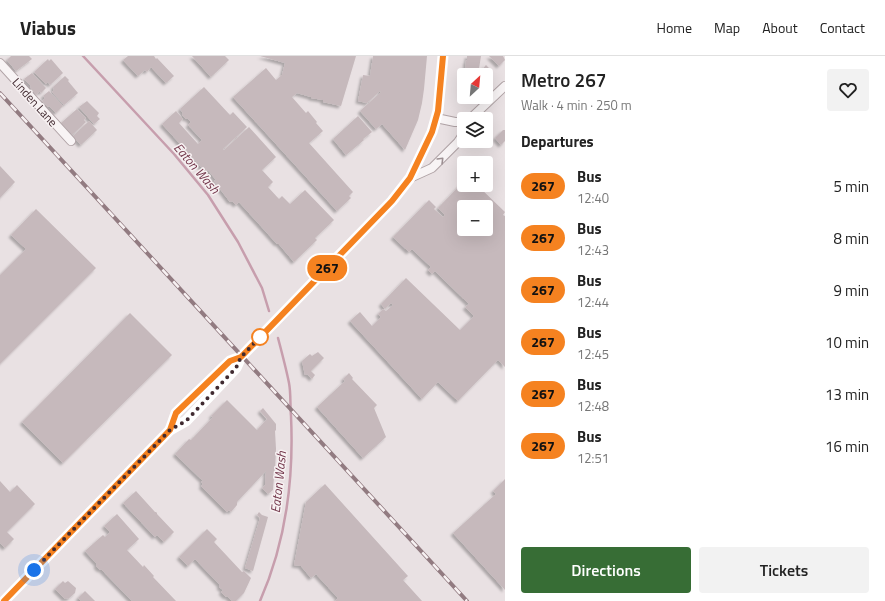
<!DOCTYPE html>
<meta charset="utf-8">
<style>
body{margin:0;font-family:"Titillium Web",sans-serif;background:#f2f2f2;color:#222;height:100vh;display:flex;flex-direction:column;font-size:15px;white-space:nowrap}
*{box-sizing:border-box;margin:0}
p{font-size:13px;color:#767676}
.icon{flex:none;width:22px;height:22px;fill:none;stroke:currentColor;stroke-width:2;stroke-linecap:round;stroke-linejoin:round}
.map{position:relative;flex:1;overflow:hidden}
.side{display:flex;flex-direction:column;background:#fff;width:380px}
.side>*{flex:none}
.badge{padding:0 8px;border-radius:13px;font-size:14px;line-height:26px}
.needle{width:26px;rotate:26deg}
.fabs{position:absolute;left:457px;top:12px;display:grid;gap:8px}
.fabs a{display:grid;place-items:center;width:36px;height:36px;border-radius:4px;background:#fff;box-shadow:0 4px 16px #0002;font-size:20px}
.you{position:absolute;width:20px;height:20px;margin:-10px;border:3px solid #fff;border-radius:50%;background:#1a73e8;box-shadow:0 0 0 6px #1a73e833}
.map>.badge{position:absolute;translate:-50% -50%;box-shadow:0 0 0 2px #fff}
h2{padding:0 16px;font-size:15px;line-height:36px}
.round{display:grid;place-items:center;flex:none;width:42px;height:42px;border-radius:4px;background:#f2f2f2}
.summary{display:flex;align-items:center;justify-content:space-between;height:68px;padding:0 16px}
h1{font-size:19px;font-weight:600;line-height:30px}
.button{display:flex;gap:8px;margin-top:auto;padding:8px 16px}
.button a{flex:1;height:46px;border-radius:4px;background:#376d35;color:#fff;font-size:16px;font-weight:600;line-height:46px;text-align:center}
.button a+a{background:#f2f2f2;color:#222}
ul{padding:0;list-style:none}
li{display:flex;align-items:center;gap:12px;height:52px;padding:0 16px}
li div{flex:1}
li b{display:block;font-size:15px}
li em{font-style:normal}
li .badge{min-width:44px;font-weight:700;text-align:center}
header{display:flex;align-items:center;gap:24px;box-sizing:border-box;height:56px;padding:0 20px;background:#fff;border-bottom:1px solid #e0e0e0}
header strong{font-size:19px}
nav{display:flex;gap:22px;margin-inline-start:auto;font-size:14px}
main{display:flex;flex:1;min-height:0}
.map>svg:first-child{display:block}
</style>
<header>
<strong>Viabus</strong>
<nav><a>Home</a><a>Map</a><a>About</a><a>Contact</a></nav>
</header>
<main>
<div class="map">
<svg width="505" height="545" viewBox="0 0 505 545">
<defs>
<filter id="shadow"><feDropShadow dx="-2.5" dy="2.5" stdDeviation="1" flood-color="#0004"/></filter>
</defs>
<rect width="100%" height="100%" fill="#e9e1e3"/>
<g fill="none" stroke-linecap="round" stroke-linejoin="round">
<g stroke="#c79ead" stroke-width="2.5">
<polyline points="83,0 174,98 208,139 238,186 262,232 269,255"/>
<path d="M260,545C286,486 294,424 291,360C290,349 291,337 289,327C286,312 282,297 278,282"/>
</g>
</g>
<g fill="#c6b9bc" fill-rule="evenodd" filter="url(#shadow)">
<polygon points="11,0 29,0 32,3 16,15 7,4"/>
<polygon points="128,0 154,0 156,3 157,2 174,20 166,27 151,11 147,16 145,14 138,20 123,4"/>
<polygon points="192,0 225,0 229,4 211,21"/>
<polygon points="260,0 356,0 341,50 323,46 323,44 311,42 311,41 297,37 292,41 306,57 308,55 317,66 316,67 323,75 309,87 353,136 349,140 351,142 337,155 233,41 266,12 276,24 282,19 285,7"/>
<polygon points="373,0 427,0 424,33 422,47 418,64 405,94 382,68 376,73 360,55 381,36 380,35 367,47 358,45 363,19 370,20"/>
<polygon points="467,0 481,0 478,19 465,19 466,4 467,5"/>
<polygon points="489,0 503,0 505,4 499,10"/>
<polygon points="48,3 49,5 51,3 63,17 50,29 48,26 46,28 34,16"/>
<polygon points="486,9 493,16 486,24 486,19 482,19 479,17"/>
<polygon points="32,17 46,32 41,37 40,35 36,39 30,31 31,30 24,23"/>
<polygon points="65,20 69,24 68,25 78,37 64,49 52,36 54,34 53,31"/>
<polygon points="204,31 230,59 233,56 247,71 223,93 224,94 249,71 276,101 262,114 273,126 268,131 279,143 282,140 290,148 305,134 334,164 315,182 317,184 294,206 278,187 277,188 239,146 236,149 232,145 230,146 214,125 216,124 208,114 206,115 203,113 162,68 176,55 183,63 179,67 198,88 202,84 188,69 191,66 187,62 186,63 182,59 183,57 180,53"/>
<polygon points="49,35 63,50 56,57 49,50 48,51 42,45 45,42 43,40"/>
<polygon points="87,45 99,57 97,60 100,63 94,68 79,51"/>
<polygon points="77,53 86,62 84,64 86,66 72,79 61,67"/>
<polygon points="358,60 372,76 363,83 364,84 346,99 333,83"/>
<polygon points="89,65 97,74 81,89 73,80"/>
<polygon points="503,74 505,74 505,85 501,89 495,82"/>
<polygon points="0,110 15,126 0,142"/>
<path d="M462,127L465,130L477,129L505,156L503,159L505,160V311L498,304L458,345L438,326L422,343L350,265L360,256L372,270L381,261L378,258L383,253L386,255L393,249L391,247L385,253L381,248L406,222L460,274L474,260L465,251L469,248L435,215L432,218L428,214L431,211L412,193L409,196L393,181L429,144L436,151L434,153L443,161L445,159L438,152ZM464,151H486V173H464Z"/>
<polygon points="36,153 96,212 0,308 0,219 26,193 11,179"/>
<polygon points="130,257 172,299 63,407 22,366"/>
<polygon points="318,296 324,302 311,315 315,319 312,323 307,318 305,319 302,305 310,298 312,300"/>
<polygon points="349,317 353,322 352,323 377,349 374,352 386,381 363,402 317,351 345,325 343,323"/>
<polygon points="227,344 257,374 267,363 260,355 263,352 276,368 276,374 275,375 276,393 275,416 273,418 274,420 273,434 268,438 262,432 266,428 265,428 266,415 237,446 237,449 231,456 229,454 227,456 201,430 203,428 201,426 203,425 175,398 189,383 191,384 213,361 211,360"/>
<polygon points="505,423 505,534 453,477 496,438 493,435"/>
<polygon points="0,425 10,436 17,429 35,448 7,476 14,483 5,492 0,487"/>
<polygon points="325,428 408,520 403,524 422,545 335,545 338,542 316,518 311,522 301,510 294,509 306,446"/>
<polygon points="136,435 155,456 156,456 157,457 157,458 174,476 164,486 157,479 155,481 123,447"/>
<polygon points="259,456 262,459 268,461 253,515 245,512 260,462 257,459"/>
<polygon points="117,458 139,483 127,494 143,511 144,509 154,520 153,521 176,545 132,545 101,513 100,514 96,510 97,508 85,495 103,479 105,481 110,476 104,470"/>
<polygon points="207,473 217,483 214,486 242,516 244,515 251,522 244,537 236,545 232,545 227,540 226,541 221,536 223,534 219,531 220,529 195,503 188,510 179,501"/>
<polygon points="63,525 65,527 68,525 76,532 75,537 68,543 67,542 65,543 55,533"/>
<polygon points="85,535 95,545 81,545 78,542"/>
</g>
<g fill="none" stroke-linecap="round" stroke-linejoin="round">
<g stroke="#b0a3a6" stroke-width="10">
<g id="minor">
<polyline points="0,7 71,85"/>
<polyline points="436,62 455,66 464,66"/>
<polyline points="470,63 505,30"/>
<polyline points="410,122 432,112 458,86 464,77"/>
</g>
</g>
<use href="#minor" stroke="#f8f4f5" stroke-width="8"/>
<g stroke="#fff" stroke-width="11">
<polyline points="170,374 176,357 230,305 241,301"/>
<polyline points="4,545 170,374 186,365 236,312 241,301 265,276 392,145 410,122 432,76 438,55 443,0"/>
</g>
<g stroke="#927b81" stroke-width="4">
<polyline id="rail" points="0,37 467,545"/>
</g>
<use href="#rail" stroke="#f7f1f2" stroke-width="2.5" stroke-dasharray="8" stroke-linecap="butt"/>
</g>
<defs><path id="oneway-chevron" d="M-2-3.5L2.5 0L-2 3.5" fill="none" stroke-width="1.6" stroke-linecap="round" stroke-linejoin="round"/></defs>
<use stroke="#9c8f92" href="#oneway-chevron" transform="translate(441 104) rotate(-45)"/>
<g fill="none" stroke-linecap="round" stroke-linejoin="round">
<g stroke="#fff" stroke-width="9">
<polyline id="line" points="4,545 170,374 176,357 230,305 241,301 392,145 410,122 432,76 438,55 443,0"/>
</g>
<use href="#line" stroke="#f58220" stroke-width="6"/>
<polyline stroke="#402a30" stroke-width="4" stroke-dasharray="0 7.2" points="34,514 170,374 186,365 236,312 241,301 262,279 260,281"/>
</g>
<circle fill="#fff" stroke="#f58220" stroke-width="2" cx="260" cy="281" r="8"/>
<g text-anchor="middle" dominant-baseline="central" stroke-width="3" stroke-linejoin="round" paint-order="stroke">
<g font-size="12" fill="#402a30" stroke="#f7f1f2">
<text transform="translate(35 46) rotate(48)">Linden Lane</text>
</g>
<g font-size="13" font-style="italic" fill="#72364a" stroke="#f7f1f2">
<text transform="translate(197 112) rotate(49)">Eaton Wash</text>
<text transform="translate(278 426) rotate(-84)">Eaton Wash</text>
</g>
</g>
</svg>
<div class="fabs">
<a><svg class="needle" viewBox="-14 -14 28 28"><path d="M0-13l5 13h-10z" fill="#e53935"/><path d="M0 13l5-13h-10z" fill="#767676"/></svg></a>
<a><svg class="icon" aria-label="layers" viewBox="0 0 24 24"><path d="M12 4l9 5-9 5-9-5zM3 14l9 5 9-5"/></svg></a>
<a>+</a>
<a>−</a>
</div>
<div class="you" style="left:34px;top:514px"></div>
<b class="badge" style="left:327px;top:212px;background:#f58220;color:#111">267</b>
</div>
<section class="side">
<div class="summary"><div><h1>Metro 267</h1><p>Walk · 4 min · 250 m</p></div><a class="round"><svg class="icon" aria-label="heart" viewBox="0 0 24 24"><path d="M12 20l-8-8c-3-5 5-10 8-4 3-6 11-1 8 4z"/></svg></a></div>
<h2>Departures</h2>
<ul>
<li><span class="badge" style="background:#f58220;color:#111">267</span><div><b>Bus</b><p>12:40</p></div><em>5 min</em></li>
<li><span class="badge" style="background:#f58220;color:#111">267</span><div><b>Bus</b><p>12:43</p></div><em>8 min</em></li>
<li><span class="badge" style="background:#f58220;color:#111">267</span><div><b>Bus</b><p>12:44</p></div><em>9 min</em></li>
<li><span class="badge" style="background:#f58220;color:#111">267</span><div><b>Bus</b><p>12:45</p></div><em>10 min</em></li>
<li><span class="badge" style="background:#f58220;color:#111">267</span><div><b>Bus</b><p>12:48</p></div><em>13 min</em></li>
<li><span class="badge" style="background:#f58220;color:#111">267</span><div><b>Bus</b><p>12:51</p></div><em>16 min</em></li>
</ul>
<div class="button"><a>Directions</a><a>Tickets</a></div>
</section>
</main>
